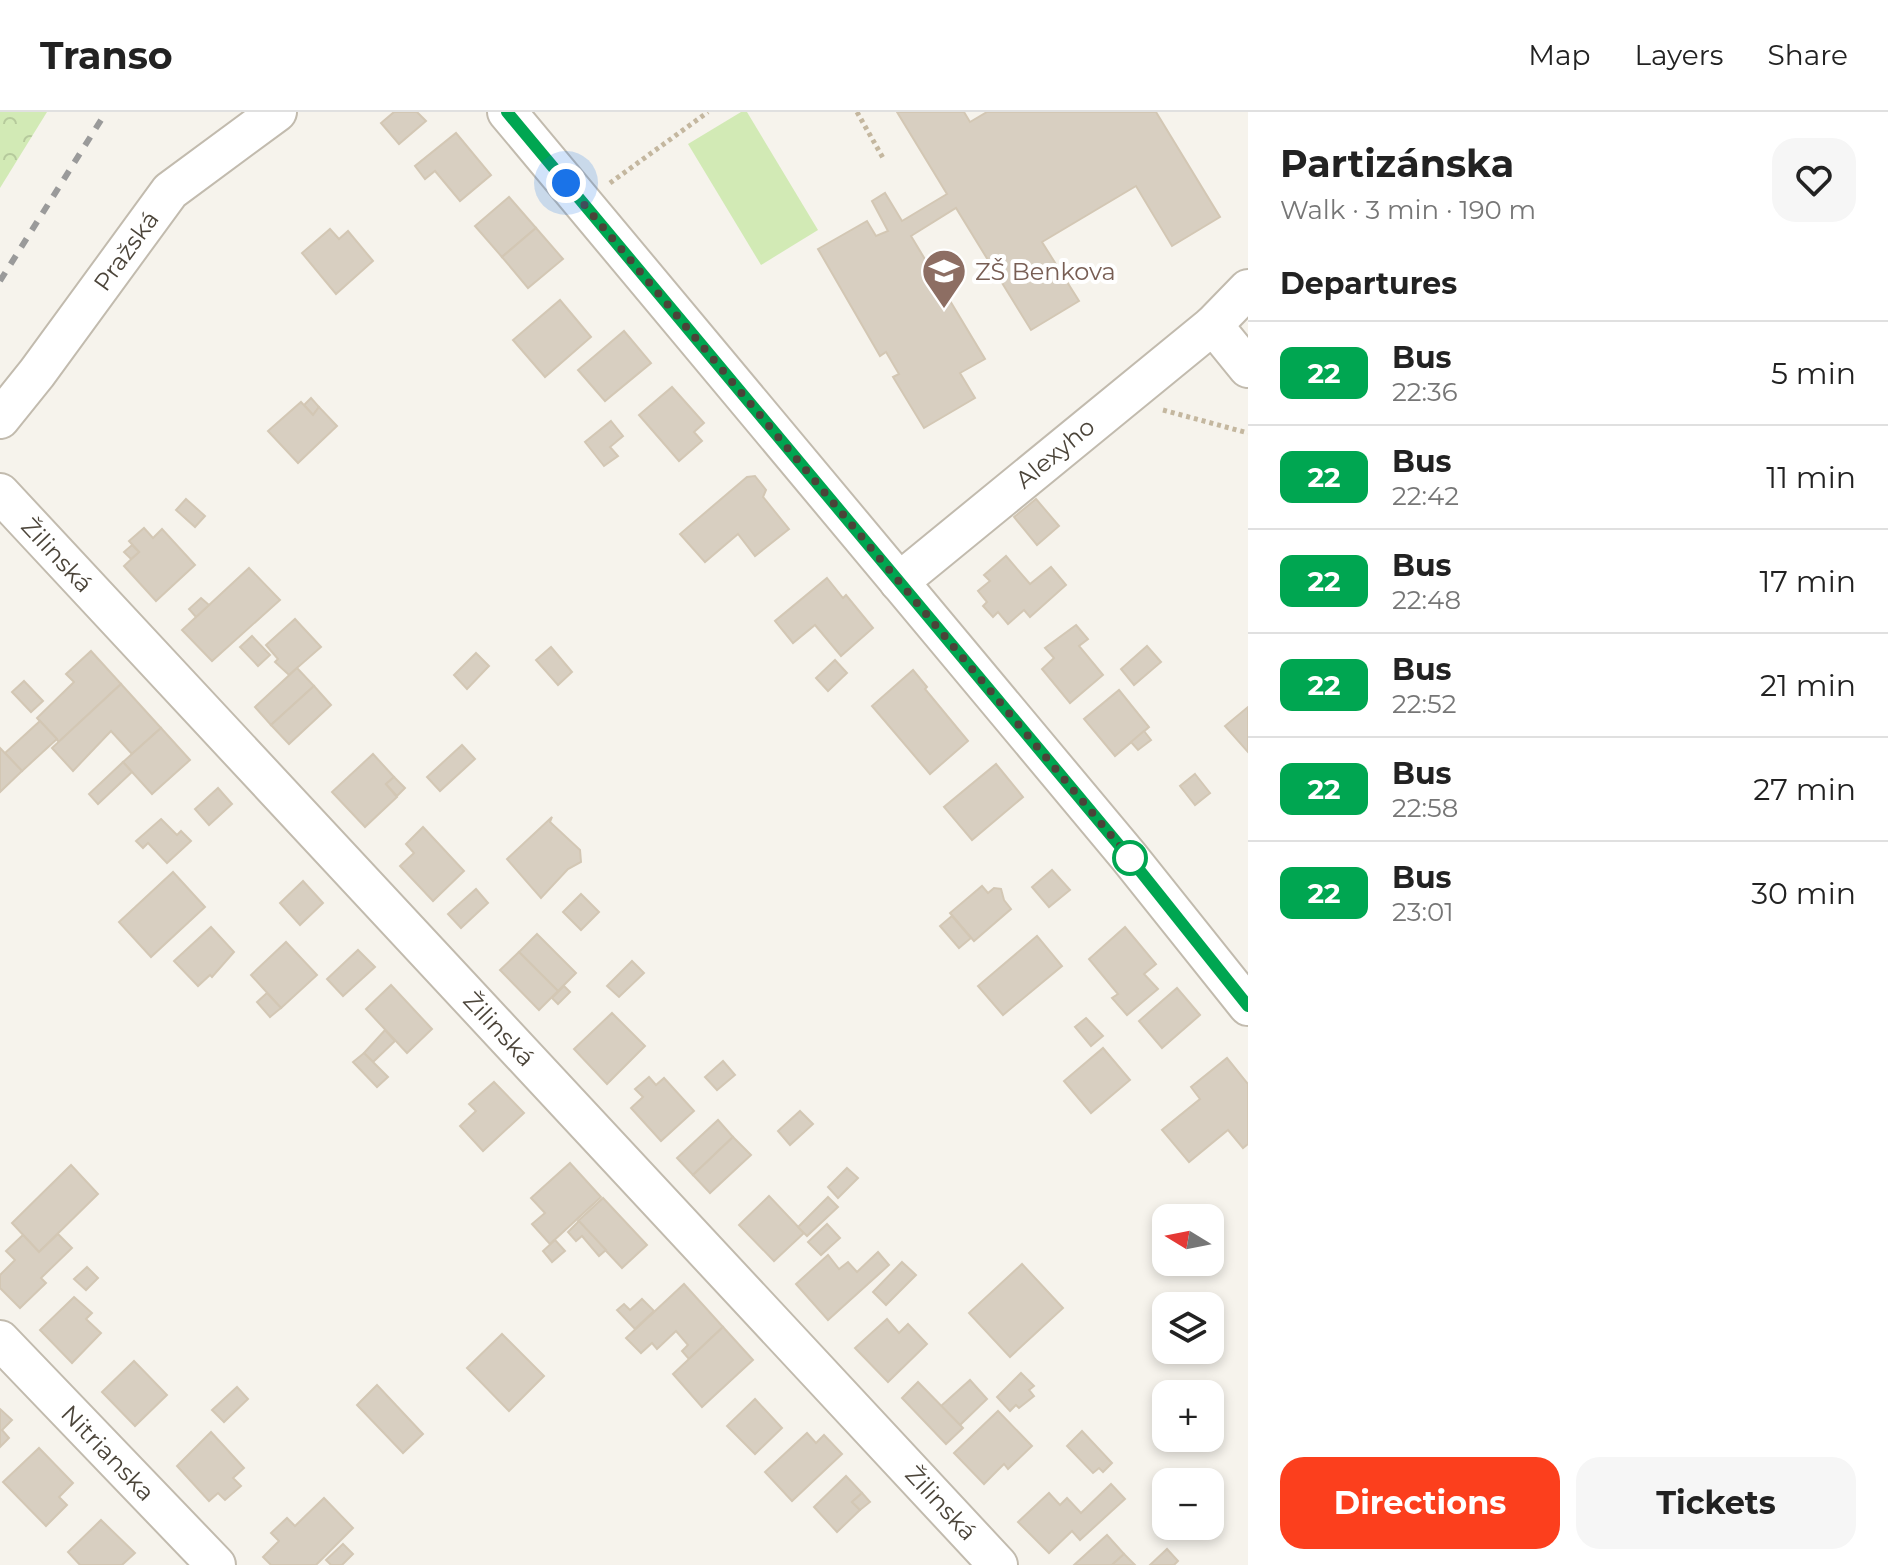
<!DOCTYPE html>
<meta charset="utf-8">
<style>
body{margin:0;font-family:Montserrat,sans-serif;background:#f6f6f6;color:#222;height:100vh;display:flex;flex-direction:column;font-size:30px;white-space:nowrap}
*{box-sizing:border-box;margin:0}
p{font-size:26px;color:#767676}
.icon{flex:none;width:44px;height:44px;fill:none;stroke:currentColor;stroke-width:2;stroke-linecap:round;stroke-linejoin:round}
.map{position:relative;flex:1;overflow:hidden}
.panel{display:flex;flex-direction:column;background:#fff;width:640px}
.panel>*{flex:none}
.badge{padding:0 16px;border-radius:12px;font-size:28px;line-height:52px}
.needle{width:52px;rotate:280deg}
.tools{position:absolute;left:1152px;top:1092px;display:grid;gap:16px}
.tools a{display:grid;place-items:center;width:72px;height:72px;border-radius:16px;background:#fff;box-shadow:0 4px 12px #0003;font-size:40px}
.you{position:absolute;width:40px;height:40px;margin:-20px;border:6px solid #fff;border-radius:50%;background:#1a73e8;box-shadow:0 0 0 12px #1a73e833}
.map>.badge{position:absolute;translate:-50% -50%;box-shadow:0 0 0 4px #fff}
h2{padding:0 32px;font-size:30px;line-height:72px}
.round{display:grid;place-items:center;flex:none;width:84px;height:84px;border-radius:24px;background:#f6f6f6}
.head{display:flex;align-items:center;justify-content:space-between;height:136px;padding:0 32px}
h1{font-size:38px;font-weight:700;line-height:60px}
.cta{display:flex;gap:16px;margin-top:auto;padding:16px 32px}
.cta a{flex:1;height:92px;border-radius:24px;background:#fc3f1d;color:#fff;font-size:32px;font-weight:700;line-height:92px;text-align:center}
.cta a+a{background:#f6f6f6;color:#222}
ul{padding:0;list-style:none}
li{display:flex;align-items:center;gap:24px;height:104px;padding:0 32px;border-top:2px solid #e0e0e0}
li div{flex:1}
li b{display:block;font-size:30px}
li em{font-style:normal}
li .badge{min-width:88px;font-weight:700;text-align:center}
header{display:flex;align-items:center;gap:48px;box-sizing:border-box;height:112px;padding:0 40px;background:#fff;border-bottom:2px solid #e0e0e0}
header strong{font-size:38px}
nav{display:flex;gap:44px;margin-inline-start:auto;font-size:28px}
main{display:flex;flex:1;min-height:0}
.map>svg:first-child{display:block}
</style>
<header>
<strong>Transo</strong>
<nav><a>Map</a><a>Layers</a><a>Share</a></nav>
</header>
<main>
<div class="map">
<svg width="1248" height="1453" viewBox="0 0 1248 1453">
<defs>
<pattern id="park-crowns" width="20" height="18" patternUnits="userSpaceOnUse" patternTransform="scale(2)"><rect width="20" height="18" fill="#d2eab5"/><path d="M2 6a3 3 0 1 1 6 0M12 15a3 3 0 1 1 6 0" fill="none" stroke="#b6ca9c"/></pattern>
</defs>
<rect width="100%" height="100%" fill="#f6f3ec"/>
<polygon fill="url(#park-crowns)" points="0,0 47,0 0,76"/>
<polygon fill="#d2eab5" points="741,0 747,0 818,118 761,153 688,32"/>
<g fill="#d8cfc1" stroke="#d3c7b4" stroke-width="2">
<polygon points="394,0 417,0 426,9 399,32 381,11"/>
<polygon points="897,0 964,0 970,10 987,0 1156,0 1220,105 1172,134 1136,74 1042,130 1079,189 1031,218 956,96 911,124 985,247 960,261 975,286 924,316 893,265 899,262 886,240 880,244 818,137 867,109 876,124 888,119 872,89 885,81 902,109 947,82"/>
<polygon points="456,21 491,63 460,89 435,59 425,67 415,54"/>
<polygon points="509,85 536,116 502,145 475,114"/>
<polygon points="536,116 563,147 528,176 502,145"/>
<polygon points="330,117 339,127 348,119 373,149 336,182 302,141"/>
<polygon points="560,188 591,225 545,265 513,228"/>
<polygon points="624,219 651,251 605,289 578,258"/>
<polygon points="672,275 704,311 694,320 702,329 679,349 639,303"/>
<polygon points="311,286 319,295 313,303 304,293"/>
<polygon points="301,290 313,303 319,295 337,314 298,351 268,319"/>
<polygon points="611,309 623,324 610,335 618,344 604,354 585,330"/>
<polygon points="755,364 766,378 763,385 789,417 755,444 738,422 705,450 680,422 747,365"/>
<polygon points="186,387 205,404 195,415 176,398"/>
<polygon points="1036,387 1059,414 1037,433 1014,405"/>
<polygon points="144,416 153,426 162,417 195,453 156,489 124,454 139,440 129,429"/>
<polygon points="132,433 139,440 131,447 124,440"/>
<polygon points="1006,444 1030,472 1051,455 1066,473 1030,505 1024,498 1008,512 998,500 993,505 983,494 987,490 978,479 990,469 984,463"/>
<polygon points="249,456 280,488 212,549 182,518"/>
<polygon points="827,466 843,486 846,483 873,516 841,544 815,513 793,531 775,509"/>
<polygon points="201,486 209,493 196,505 189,497"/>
<polygon points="295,507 321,535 289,563 275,550 278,547 266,533"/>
<polygon points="1076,513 1088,527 1079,534 1103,563 1070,591 1042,557 1054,546 1045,536"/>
<polygon points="252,524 270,543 258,554 240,535"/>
<polygon points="1147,534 1161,550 1134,573 1121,557"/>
<polygon points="551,535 572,560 558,573 536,548"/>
<polygon points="91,539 121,572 59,630 37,606 74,570 66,562"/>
<polygon points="476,541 489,554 467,577 454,563"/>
<polygon points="835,548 847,561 828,579 816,566"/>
<polygon points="297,556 314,574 271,613 255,595"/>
<polygon points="913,558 927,575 925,577 968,629 930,662 872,594"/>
<polygon points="24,569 43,589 31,600 12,580"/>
<polygon points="121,572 161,616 132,642 111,619 73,659 52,636"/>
<polygon points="314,574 331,593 289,632 271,613"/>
<polygon points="1119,578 1149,615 1115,644 1084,607"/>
<polygon points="1248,595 1248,640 1225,614"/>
<polygon points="40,609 57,627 22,659 5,641"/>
<polygon points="161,616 190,648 152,682 123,650"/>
<polygon points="1144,619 1151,628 1138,638 1131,630"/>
<polygon points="462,633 475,647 440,679 427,665"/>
<polygon points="0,636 22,659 0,680"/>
<polygon points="373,642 394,665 386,672 397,685 365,715 332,680"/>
<polygon points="123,650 132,660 98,692 89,682"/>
<polygon points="996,652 1023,685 972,728 944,695"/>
<polygon points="1195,662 1210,681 1195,693 1180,674"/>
<polygon points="394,665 405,676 397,684 386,672"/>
<polygon points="218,676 232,692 209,713 195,697"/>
<polygon points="552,705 550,710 580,738 581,750 568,757 541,786 507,747"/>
<polygon points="161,707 177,723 181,719 191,729 167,751 148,731 143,736 136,729"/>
<polygon points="423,715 464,759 433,789 400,754 414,741 406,732"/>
<polygon points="1052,758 1070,778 1049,795 1032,775"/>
<polygon points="173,760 205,795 151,845 119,810"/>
<polygon points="303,769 323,791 300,813 280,791"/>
<polygon points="982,774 988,781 994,776 1001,777 1004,788 1011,797 974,829 950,801"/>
<polygon points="476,777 488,791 461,816 448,802"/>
<polygon points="581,782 599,800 581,818 563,800"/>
<polygon points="952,804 971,826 959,836 940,814"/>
<polygon points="211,815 234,840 212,865 210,863 198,874 174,849"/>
<polygon points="1125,815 1156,852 1144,862 1158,877 1127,903 1112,886 1118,882 1089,847"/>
<polygon points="537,822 576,861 558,879 519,840"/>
<polygon points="1037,824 1062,854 1003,903 978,874"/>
<polygon points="286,830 317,863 281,896 251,863"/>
<polygon points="358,838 375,855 343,884 327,867"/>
<polygon points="519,840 558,879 539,898 500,858"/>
<polygon points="632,849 644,861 619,885 607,874"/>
<polygon points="391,873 432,917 407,941 366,897"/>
<polygon points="564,874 570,880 558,892 552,886"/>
<polygon points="1177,876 1200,903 1162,936 1139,909"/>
<polygon points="267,881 281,896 270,905 257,890"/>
<polygon points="612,901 645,934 607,972 574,937"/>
<polygon points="1086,906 1103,924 1091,934 1075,915"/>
<polygon points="385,918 395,929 373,950 364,941"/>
<polygon points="1103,936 1130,968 1091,1001 1064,969"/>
<polygon points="364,941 388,965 377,975 353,950"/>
<polygon points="1227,946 1248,972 1248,1032 1243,1036 1228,1018 1189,1050 1162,1018 1200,987 1191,975"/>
<polygon points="723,949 735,963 717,978 705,965"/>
<polygon points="649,965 656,973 664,966 694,999 661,1029 631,996 643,985 635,977"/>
<polygon points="494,970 524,1001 483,1039 460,1014 476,999 469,992"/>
<polygon points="800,999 813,1012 790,1033 778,1019"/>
<polygon points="718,1008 733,1025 693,1063 677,1046"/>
<polygon points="733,1025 751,1043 710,1081 693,1063"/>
<polygon points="570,1051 601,1085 550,1132 532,1112 545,1101 531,1086"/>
<polygon points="71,1053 98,1082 39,1140 12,1111"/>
<polygon points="847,1056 858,1066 838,1086 828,1075"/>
<polygon points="769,1084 804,1121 774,1149 739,1113"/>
<polygon points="828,1085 838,1095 807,1124 798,1115"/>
<polygon points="603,1086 647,1133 622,1156 578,1109"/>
<polygon points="579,1109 606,1138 599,1144 582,1124 576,1129 568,1120"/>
<polygon points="827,1112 840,1126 821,1143 808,1130"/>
<polygon points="58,1122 72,1136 41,1166 46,1171 20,1196 0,1176 0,1163 15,1148 6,1139 23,1123 39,1140"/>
<polygon points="555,1128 565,1139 552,1150 543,1139"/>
<polygon points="878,1140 889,1153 828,1208 796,1172 828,1143 839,1157 848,1150 857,1160"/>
<polygon points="902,1150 916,1163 886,1193 873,1180"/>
<polygon points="1022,1152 1063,1196 1010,1245 969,1201"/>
<polygon points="87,1155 98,1166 86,1178 74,1167"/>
<polygon points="684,1172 723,1215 689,1247 682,1239 688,1233 676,1219 657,1237 652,1231 641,1241 626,1226"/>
<polygon points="74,1185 92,1201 86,1207 101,1221 72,1251 40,1218"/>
<polygon points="642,1187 654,1199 635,1217 617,1198 624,1192 630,1198"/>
<polygon points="887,1207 899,1221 908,1212 927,1232 888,1270 855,1236"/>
<polygon points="723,1215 753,1248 702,1295 673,1262"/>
<polygon points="502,1222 544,1264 509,1299 467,1256"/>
<polygon points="134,1249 167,1283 135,1314 102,1280"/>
<polygon points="1021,1261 1034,1274 1029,1278 1034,1284 1019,1296 1016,1293 1010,1299 997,1285"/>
<polygon points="970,1268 987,1287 960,1313 941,1294"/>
<polygon points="918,1270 963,1316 946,1332 902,1286"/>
<polygon points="377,1273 423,1322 403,1341 357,1293"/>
<polygon points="237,1275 248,1287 224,1310 212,1298"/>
<polygon points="755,1287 782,1316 755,1342 727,1314"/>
<polygon points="0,1297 12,1308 2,1318 9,1326 0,1335"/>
<polygon points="998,1299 1032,1334 1008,1357 1004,1352 984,1372 954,1341"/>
<polygon points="1082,1319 1112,1351 1103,1360 1099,1356 1093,1361 1067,1334"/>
<polygon points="211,1320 244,1356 233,1366 241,1374 225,1388 218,1381 209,1389 177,1354"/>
<polygon points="807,1321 816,1331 824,1323 842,1342 792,1389 765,1360"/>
<polygon points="39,1336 73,1371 59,1385 67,1393 46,1414 3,1370"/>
<polygon points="846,1364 862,1381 852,1390 860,1398 837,1420 814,1395"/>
<polygon points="1111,1372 1125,1387 1080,1428 1072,1419 1049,1441 1018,1410 1049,1381 1060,1393 1067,1386 1081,1401"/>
<polygon points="862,1381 870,1390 860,1398 852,1390"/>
<polygon points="324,1386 353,1416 316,1453 271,1453 263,1445 279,1429 271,1421 287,1406 295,1414"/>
<polygon points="101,1408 135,1441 122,1453 80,1453 68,1440"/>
<polygon points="1107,1423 1124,1442 1112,1453 1074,1453"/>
<polygon points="343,1432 353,1442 342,1453 331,1453 326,1448"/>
<polygon points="1167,1437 1178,1449 1174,1453 1150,1453"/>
<polygon points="1124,1442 1135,1453 1112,1453"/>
</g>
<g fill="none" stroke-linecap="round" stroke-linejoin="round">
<g stroke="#c2bbae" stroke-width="42">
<g id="minor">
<polyline points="507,0 1129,745 1248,894"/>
<polyline points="1213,213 1248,177"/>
<polyline points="0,307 37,261 170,79 277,0"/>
<polyline points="0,381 998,1453"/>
<polyline points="899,470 1213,213 1248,256"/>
<polyline points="0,1228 216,1453"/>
</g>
</g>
<g stroke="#c4b79f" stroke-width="5" stroke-dasharray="4 4" stroke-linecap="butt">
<polyline points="857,0 883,46"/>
<polyline points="610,71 708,0"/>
<polyline points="1163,298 1248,321"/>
</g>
<use href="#minor" stroke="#fff" stroke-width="38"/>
<polyline stroke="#9a9a9a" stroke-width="6" stroke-dasharray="10 10" stroke-linecap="butt" points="0,169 106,0"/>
</g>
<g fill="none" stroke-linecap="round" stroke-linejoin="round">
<g stroke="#fff" stroke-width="18">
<polyline id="line" points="507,0 1129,745 1248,894"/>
</g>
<use href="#line" stroke="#00a651" stroke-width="12"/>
<polyline stroke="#4b4439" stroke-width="8" stroke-dasharray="0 14.4" points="566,71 1130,746"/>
</g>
<defs>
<g id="school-pin" transform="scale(2.3)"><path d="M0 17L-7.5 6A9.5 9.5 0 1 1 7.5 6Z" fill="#8d6e63" stroke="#fff"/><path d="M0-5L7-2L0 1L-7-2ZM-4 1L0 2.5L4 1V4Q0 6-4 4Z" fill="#fff"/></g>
</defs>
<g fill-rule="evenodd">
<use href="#school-pin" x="944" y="159"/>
</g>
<circle fill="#fff" stroke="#00a651" stroke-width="4" cx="1130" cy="746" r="16"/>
<g text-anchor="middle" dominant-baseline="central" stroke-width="8" stroke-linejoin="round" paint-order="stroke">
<g font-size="24" fill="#4b4439" stroke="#fff">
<text transform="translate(126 139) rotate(-54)">Pražská</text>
<text transform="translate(1055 341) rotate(-40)">Alexyho</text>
<text transform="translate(57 443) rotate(47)">Žilinská</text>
<text transform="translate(499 917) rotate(47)">Žilinská</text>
<text transform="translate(108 1341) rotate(46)">Nitrianska</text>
<text transform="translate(941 1391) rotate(47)">Žilinská</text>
</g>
<g font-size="24" fill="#785e54" stroke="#fff" text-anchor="start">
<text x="975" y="159">ZŠ Benkova</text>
</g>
</g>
</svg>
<div class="tools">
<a><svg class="needle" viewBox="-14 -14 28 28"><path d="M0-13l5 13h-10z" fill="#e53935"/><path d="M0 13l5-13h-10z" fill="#767676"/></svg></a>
<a><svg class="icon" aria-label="layers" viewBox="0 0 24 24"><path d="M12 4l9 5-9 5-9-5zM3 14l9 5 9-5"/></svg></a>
<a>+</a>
<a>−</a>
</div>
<div class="you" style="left:566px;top:71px"></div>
</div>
<section class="panel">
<div class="head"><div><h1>Partizánska</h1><p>Walk · 3 min · 190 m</p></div><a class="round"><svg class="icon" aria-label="heart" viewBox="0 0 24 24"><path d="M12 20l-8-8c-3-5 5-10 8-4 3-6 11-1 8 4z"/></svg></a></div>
<h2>Departures</h2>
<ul>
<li><span class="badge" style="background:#00a651;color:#fff">22</span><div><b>Bus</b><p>22:36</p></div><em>5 min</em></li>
<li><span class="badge" style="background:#00a651;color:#fff">22</span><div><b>Bus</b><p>22:42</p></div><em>11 min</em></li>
<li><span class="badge" style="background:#00a651;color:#fff">22</span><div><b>Bus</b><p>22:48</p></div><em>17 min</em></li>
<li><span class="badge" style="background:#00a651;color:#fff">22</span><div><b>Bus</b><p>22:52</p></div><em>21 min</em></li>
<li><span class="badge" style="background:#00a651;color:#fff">22</span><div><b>Bus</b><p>22:58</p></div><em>27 min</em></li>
<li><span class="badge" style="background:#00a651;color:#fff">22</span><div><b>Bus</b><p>23:01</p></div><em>30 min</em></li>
</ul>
<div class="cta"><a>Directions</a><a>Tickets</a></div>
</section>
</main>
